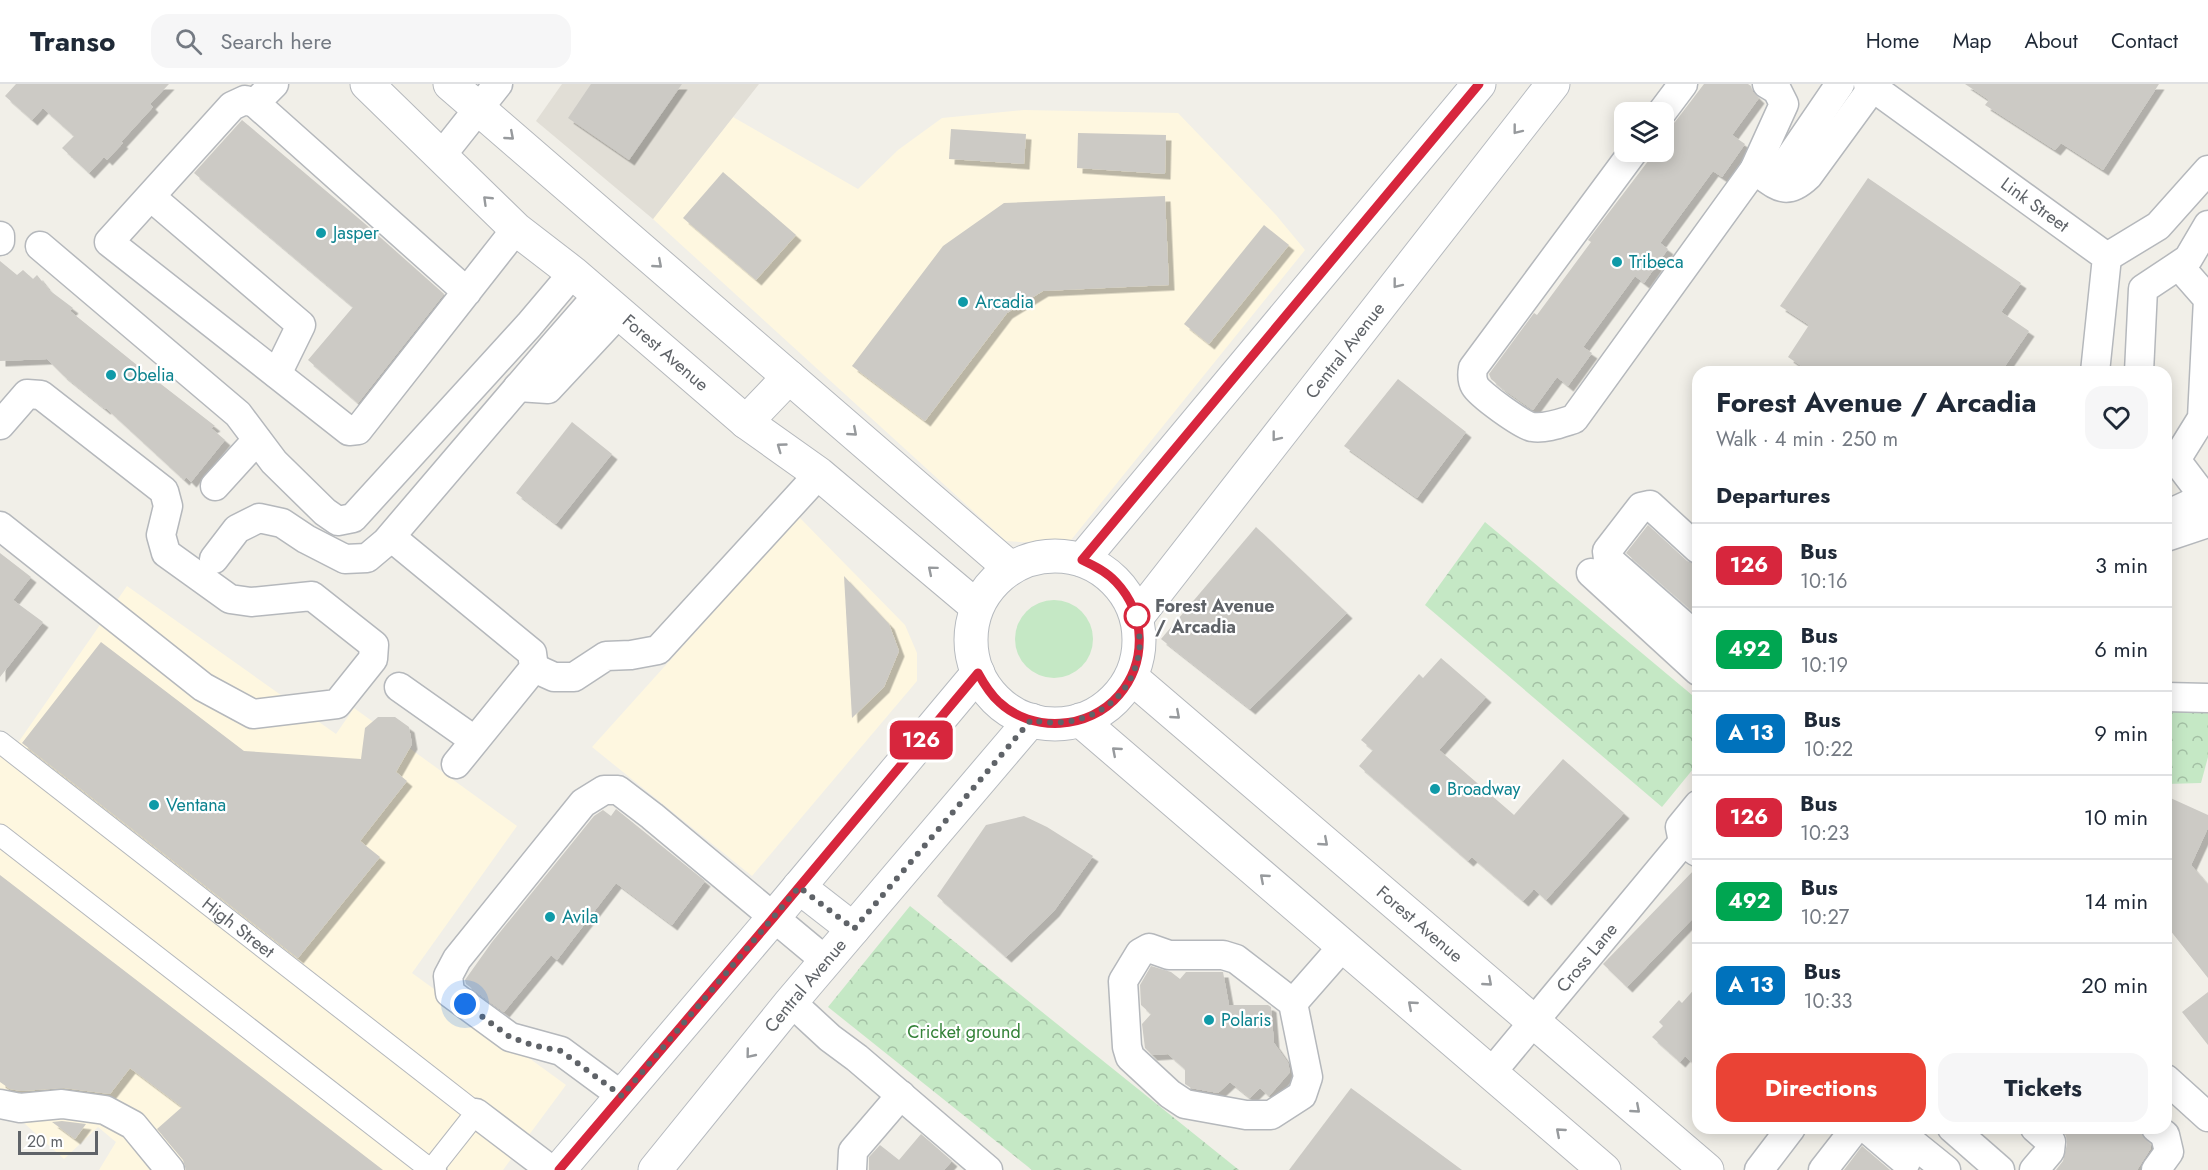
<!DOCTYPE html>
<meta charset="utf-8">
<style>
body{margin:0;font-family:Jost,sans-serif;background:#f6f6f7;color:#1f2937;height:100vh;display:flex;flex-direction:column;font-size:22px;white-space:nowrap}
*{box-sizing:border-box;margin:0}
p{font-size:20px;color:#747a83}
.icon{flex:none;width:33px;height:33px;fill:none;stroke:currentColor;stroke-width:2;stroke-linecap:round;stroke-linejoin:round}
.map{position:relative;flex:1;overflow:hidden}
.side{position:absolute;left:1692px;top:282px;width:480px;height:768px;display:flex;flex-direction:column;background:#fff;border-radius:18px;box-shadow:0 3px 15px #0003}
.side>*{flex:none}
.badge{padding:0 12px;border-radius:9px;font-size:21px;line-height:39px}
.buttons{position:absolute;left:1614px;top:18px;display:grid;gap:12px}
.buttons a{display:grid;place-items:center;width:60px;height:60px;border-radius:12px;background:#fff;box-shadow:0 3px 15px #0003;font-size:30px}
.scale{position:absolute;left:18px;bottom:15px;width:80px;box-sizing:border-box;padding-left:6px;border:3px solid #5f6368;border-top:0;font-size:16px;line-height:21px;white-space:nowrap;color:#5f6368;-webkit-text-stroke:4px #fff;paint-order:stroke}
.you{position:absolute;width:30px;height:30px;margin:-15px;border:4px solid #fff;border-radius:50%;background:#1a73e8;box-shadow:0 0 0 9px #1a73e833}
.map>.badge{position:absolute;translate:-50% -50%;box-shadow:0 0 0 3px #fff}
h2{padding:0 24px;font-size:22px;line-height:54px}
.round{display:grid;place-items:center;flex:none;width:63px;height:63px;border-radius:18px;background:#f6f6f7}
.head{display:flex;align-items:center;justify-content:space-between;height:102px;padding:0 24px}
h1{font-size:28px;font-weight:700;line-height:45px}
.primary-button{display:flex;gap:12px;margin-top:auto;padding:12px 24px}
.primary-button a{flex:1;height:69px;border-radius:18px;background:#ea4335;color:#fff;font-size:24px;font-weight:700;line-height:69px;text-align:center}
.primary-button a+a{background:#f6f6f7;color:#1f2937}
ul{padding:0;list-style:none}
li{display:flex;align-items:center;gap:18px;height:84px;padding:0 24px;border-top:2px solid #e0e1e3}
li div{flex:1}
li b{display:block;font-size:22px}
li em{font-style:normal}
li .badge{min-width:66px;font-weight:700;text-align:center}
header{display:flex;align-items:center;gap:36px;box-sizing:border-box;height:84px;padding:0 30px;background:#fff;border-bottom:2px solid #e0e1e3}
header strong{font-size:28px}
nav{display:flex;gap:33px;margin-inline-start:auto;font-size:21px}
.search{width:420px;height:54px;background:#f6f6f7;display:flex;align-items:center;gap:15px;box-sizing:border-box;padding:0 21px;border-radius:18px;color:#747a83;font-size:22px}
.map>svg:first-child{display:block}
</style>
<header>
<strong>Transo</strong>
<div class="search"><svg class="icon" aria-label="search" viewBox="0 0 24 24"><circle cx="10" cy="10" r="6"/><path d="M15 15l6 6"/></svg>Search here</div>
<nav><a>Home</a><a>Map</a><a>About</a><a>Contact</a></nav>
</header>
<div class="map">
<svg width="2208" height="1086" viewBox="0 0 2208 1086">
<defs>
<pattern id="park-crowns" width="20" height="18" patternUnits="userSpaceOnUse" patternTransform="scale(1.5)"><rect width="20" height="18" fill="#c5e8c5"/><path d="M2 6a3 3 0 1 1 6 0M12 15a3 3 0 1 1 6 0" fill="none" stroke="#a3c0a4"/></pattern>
<filter id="shadow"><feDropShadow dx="5.5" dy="5.5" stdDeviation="0" flood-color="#0004"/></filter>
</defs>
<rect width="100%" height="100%" fill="#f1efe8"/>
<g fill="#fef7e0">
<polygon points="1024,26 1178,29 1276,131 1305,166 1067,461 1006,457 653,135 733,33 858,105 898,66 942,34"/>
<polygon points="799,433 905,541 917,569 917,597 752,792 592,663"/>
<polygon points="127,502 336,650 354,624 517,742 412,889 566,1001 503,1086 99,1086 116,1058 98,1043 64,1075 5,1022 0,1027 0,672 6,676"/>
</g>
<polygon fill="#e1ded6" points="562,0 759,0 653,135 536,37"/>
<circle fill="#c5e8c5" cx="1054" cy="555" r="39"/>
<g fill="url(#park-crowns)">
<polygon points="1485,438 1698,616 1698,679 1662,723 1425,521"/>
<polygon points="2208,623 2208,673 2201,699 2166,700 2166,624"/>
<polygon points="910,822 1239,1086 1032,1086 828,923"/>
</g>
<g fill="#cccac5" filter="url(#shadow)">
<polygon points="16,0 169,0 150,20 153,23 121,58 123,59 107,76 104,73 89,89 62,64 74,52 43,24 32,36 5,12"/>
<polygon points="591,0 682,0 629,76 568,34"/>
<polygon points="1704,0 1748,0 1751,2 1753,8 1759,14 1732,51 1745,60 1722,93 1713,87 1660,159 1668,165 1644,199 1635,192 1583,263 1592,269 1568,302 1557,293 1533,326 1503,305 1491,295 1489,290 1534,229 1537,231 1591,158 1588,156 1655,68 1664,68 1664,45 1675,38"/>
<polygon points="1965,0 2159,0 2103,86 2061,59 2055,66 1985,21 1989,16"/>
<polygon points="242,36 364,139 444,210 358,319 308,276 353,223 194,89"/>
<polygon points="951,45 1026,50 1024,80 949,75"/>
<polygon points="1078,49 1166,51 1165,90 1077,84"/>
<polygon points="723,88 796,151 756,196 683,134"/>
<polygon points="1868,94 2021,199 2001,228 2029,247 2001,288 1810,288 1788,273 1809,241 1780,222"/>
<polygon points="1165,112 1169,201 1043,207 1007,229 925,337 852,282 943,162 1004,119"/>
<polygon points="1264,141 1289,161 1209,260 1184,240"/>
<polygon points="0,177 17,191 23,186 33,195 37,191 49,206 73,224 70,227 148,290 215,342 211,344 225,356 191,398 186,393 184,396 106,324 105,325 63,291 47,275 0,277"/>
<polygon points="1398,295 1466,348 1417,414 1344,362"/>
<polygon points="572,338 612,370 556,440 516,409"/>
<polygon points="1648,441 1687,477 1698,481 1698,532 1626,469"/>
<polygon points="1256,443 1347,529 1250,625 1161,555"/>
<polygon points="0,469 31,493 13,516 43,538 0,593"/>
<polygon points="844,492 889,540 899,567 884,603 852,634"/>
<polygon points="101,558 244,667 361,675 365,644 378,633 395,633 409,643 412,660 396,688 407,697 360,757 380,773 298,874 22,659"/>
<polygon points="1441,574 1486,613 1439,666 1514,731 1563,675 1624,729 1546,816 1534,805 1523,817 1472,773 1468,777 1359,682 1373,666 1361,656 1419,590 1423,594"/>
<polygon points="2166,712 2208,731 2208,744 2191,781 2208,801 2208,894 2166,841"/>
<polygon points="616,725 705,797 672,841 616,799 557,876 551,871 504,928 466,900 465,896 492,858 594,732 603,726 611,732"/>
<polygon points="1024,732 1047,743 1093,772 1054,827 1006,873 937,812 986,741"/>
<polygon points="1696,784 1698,784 1698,829 1627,903 1603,880"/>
<polygon points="0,791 383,1086 186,1086 183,1076 157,1045 182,1023 130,984 110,1010 64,1004 21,1007 10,1005 0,998"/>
<polygon points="1151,882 1171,888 1180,895 1186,888 1223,888 1229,921 1268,921 1271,923 1274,959 1288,979 1290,988 1269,1012 1260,1004 1250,1014 1230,998 1218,1009 1191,1004 1185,1000 1185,985 1168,970 1152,971 1145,964 1142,940 1151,930 1141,921 1140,901"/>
<polygon points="1698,901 1698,984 1685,972 1680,978 1652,953 1663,942 1659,938 1679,916 1682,919"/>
<polygon points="2208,908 2208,961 2182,928"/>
<polygon points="1351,1004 1462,1086 1289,1086"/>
<polygon points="62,1037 86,1040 75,1055 52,1038"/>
<polygon points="2060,1044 2136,1044 2150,1060 2151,1064 2137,1086 2056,1086 2063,1077 2067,1060 2066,1052"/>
<polygon points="921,1050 952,1077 944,1086 869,1086 869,1073 880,1061 899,1076"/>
<polygon points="1862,1062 1890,1086 1844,1086"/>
</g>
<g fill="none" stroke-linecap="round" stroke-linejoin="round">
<g stroke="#b5b8bc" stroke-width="23">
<g id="pedestrian">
<path id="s1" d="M0,658L476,1029L431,1086L0,751"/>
</g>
</g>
<g stroke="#b5b8bc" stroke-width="31">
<g id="minor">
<path id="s2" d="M1868,0L2107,173L2095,288"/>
<polyline points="255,19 274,0"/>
<polyline points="1662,28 1683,0"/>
<path d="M1633,68L1473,284C1472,290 1472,297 1475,302C1480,311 1522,341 1532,343C1546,345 1561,339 1574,335L1754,86L1784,20L1777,6L1767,0"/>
<polyline points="441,72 498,0"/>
<path d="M1754,86C1777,101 1785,114 1808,92L1873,3"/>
<polyline points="1773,98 1840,0"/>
<polyline points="151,113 301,241 277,290"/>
<polyline points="0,152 0,157"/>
<polyline points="40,162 238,330 274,378 325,428 338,437 353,434 529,241 573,189"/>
<polyline points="2107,173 2158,142 2208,86"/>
<polyline points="467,208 255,19 245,16 232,22 109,158 349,347 358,346 516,145"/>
<polyline points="2139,288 2143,205 2188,175 2208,141"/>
<polyline points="518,303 548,305 619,229"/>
<polyline points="0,341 27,310 41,311 164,407 168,422 161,451 166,469 230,515 251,518 312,512 374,561 373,575 337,620 253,630 203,603 0,442"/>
<polyline points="2166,369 2176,376 2208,418"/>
<polyline points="2176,376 2202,334 2208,215 2179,182"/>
<polyline points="215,402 257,356"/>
<polyline points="2166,431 2205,413"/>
<polyline points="391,453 532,569 534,584 456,680"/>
<polyline points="2166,453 2208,439"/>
<polyline points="1698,465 1650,421 1641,423 1607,467 1608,475 1698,554"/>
<polyline points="214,475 237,445 259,434 282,439 306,455 345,475 367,474 386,458 555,260 598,211"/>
<polyline points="1591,489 1698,587"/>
<polyline points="534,584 554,593 574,593 606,572 631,571 658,566 819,390"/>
<polyline points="399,603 474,656"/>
<polyline points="2166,613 2208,614"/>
<polyline points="1697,768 1683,758 1680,743 1698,721"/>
<polyline points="791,918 830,954 857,974 988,1086"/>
<polyline points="1293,919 1236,875 1223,871 1169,871 1149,864 1140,869 1123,897 1127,963 1130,973 1170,1010 1185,1020 1246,1031 1271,1031 1302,1011 1308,993 1293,919 1343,862"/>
<path id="s3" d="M1491,989L1683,758"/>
<polyline points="2166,995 2208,1033"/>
<polyline points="622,1012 561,967 510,953 450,909 448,892 457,875 583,719 604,706 618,706 652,732 826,877"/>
<polyline points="0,1020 20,1024 62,1020 105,1026 133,1041 170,1086"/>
<polyline points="476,1029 551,1086"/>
<polyline points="1866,1044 1906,1078"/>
<polyline points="1894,1044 1946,1086"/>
<polyline points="1952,1044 2000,1086"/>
<polyline points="431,1086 432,1086"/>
<polyline points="852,1086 853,1067 901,1011"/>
<polyline points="1759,1086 1791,1044"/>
<polyline points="1823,1086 1855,1045 1859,1044"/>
<polyline points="2034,1086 2050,1067 2051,1058 2035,1044"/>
<polyline points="2156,1086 2169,1068 2165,1051 2156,1044"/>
</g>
</g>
<g stroke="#b5b8bc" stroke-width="35">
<g id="tertiary">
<path id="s4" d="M367,0L516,145L573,189L746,338L819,390L977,523"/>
<polyline points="450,0 1010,484"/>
<polyline points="746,338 789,293"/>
<path id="s5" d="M1131,593L1707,1086"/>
<polyline points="1080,636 1604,1086"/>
</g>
</g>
<g stroke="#b6babf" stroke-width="35">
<g id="secondary">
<circle cx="1055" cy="556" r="84"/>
<polyline points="1082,476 1479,0"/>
<path id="s6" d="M1137,533L1553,0"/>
<polyline points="799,803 853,845"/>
<polyline points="559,1086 774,833 978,589"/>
<path id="s7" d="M655,1086L791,918L1031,636"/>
</g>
</g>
<use href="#pedestrian" stroke="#fff" stroke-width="21"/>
<use href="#minor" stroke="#fff" stroke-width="28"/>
<use href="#tertiary" stroke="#fff" stroke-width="33"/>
<use href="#secondary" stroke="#fff" stroke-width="33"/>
</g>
<defs><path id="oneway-chevron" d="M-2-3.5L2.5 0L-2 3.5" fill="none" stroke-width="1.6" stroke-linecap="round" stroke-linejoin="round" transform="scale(1.5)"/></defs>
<g stroke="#979a9d">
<use href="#oneway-chevron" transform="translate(1517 46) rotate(128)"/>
<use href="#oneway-chevron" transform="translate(510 52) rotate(41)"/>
<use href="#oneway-chevron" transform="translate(487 116) rotate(-136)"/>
<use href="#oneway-chevron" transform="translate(658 180) rotate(41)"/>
<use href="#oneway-chevron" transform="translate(1397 200) rotate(128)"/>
<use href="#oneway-chevron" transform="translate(853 348) rotate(41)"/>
<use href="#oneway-chevron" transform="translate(1276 353) rotate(128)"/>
<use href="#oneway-chevron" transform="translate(781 363) rotate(-144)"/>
<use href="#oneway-chevron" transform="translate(932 486) rotate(-140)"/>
<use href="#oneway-chevron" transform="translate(1176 631) rotate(41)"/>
<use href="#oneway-chevron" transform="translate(1116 667) rotate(-139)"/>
<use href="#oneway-chevron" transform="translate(1324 758) rotate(41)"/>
<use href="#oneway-chevron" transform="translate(1264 794) rotate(-139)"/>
<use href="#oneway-chevron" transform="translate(1488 898) rotate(41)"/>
<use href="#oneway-chevron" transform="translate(1412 921) rotate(-139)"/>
<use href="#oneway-chevron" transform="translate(750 970) rotate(129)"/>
<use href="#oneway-chevron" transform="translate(1636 1025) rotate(41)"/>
<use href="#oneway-chevron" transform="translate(1560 1048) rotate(-139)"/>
</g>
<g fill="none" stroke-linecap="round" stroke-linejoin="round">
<g stroke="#fff" stroke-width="14">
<path id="line" d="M559,1086L774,833L978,589C984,600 990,610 999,618C1032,649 1089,646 1119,611C1147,578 1146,530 1116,498C1107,488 1095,482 1082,476L1479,0"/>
</g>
<use href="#line" stroke="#d7263d" stroke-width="9"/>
<path stroke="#5f6368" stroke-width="6" stroke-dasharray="0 10.8" d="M465,920L510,953L532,961L561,967L622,1012L799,803L854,845L1031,636C1080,647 1130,622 1139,569C1141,556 1138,544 1137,532"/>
</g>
<g fill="#0f9aa8" stroke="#fff" stroke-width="2">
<circle cx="321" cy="149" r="6"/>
<circle cx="1617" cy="178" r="6"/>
<circle cx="963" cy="218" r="6"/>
<circle cx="111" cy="291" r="6"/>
<circle cx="1435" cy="705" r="6"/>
<circle cx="154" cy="721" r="6"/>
<circle cx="550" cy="833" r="6"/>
<circle cx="1209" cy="936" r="6"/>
</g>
<circle fill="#fff" stroke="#d7263d" stroke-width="3" cx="1137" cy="532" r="12"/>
<g text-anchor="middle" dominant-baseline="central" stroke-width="4.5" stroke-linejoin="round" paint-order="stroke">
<g font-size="18" fill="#5f6368" stroke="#fff">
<text stroke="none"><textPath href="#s2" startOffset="206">Link Street</textPath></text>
<text stroke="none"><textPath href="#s6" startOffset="338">Central Avenue</textPath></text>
<text stroke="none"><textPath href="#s4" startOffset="402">Forest Avenue</textPath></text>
<text stroke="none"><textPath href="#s5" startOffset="380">Forest Avenue</textPath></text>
<text stroke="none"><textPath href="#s1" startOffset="302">High Street</textPath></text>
<text stroke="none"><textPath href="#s3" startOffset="150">Cross Lane</textPath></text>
<text stroke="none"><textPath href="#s7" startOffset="238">Central Avenue</textPath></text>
</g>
<g font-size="18" fill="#0d838f" stroke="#fff" text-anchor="start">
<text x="333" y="149">Jasper</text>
<text x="1629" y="178">Tribeca</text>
<text x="975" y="218">Arcadia</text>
<text x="123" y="291">Obelia</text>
<text x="1447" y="705">Broadway</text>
<text x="166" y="721">Ventana</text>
<text x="562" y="833">Avila</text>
<text x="1221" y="936">Polaris</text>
</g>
<g font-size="18" font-weight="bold" fill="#5f6368" stroke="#fff" text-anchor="start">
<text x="1155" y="522">Forest Avenue<tspan x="1155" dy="21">/ Arcadia</tspan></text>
</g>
<g font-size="18" fill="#348238" stroke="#fff">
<text x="964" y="948">Cricket ground</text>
</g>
</g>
</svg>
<div class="buttons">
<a><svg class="icon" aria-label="layers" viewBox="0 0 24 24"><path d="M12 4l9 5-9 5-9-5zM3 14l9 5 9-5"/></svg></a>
</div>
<div class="scale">20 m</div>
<div class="you" style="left:465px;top:920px"></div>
<b class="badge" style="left:921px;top:656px;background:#d7263d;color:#fff">126</b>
<section class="side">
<div class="head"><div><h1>Forest Avenue / Arcadia</h1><p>Walk · 4 min · 250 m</p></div><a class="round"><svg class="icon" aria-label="heart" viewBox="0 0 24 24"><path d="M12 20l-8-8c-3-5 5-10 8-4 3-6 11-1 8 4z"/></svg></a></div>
<h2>Departures</h2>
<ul>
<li><span class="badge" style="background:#d7263d;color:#fff">126</span><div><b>Bus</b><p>10:16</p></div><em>3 min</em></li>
<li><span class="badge" style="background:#00a651;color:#fff">492</span><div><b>Bus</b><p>10:19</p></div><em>6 min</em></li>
<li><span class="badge" style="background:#0072bc;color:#fff">A 13</span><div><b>Bus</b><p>10:22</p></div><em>9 min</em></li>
<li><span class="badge" style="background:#d7263d;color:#fff">126</span><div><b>Bus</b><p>10:23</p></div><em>10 min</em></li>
<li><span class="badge" style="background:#00a651;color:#fff">492</span><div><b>Bus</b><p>10:27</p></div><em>14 min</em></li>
<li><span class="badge" style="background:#0072bc;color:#fff">A 13</span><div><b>Bus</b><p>10:33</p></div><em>20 min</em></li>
</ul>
<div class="primary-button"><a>Directions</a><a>Tickets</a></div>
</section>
</div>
